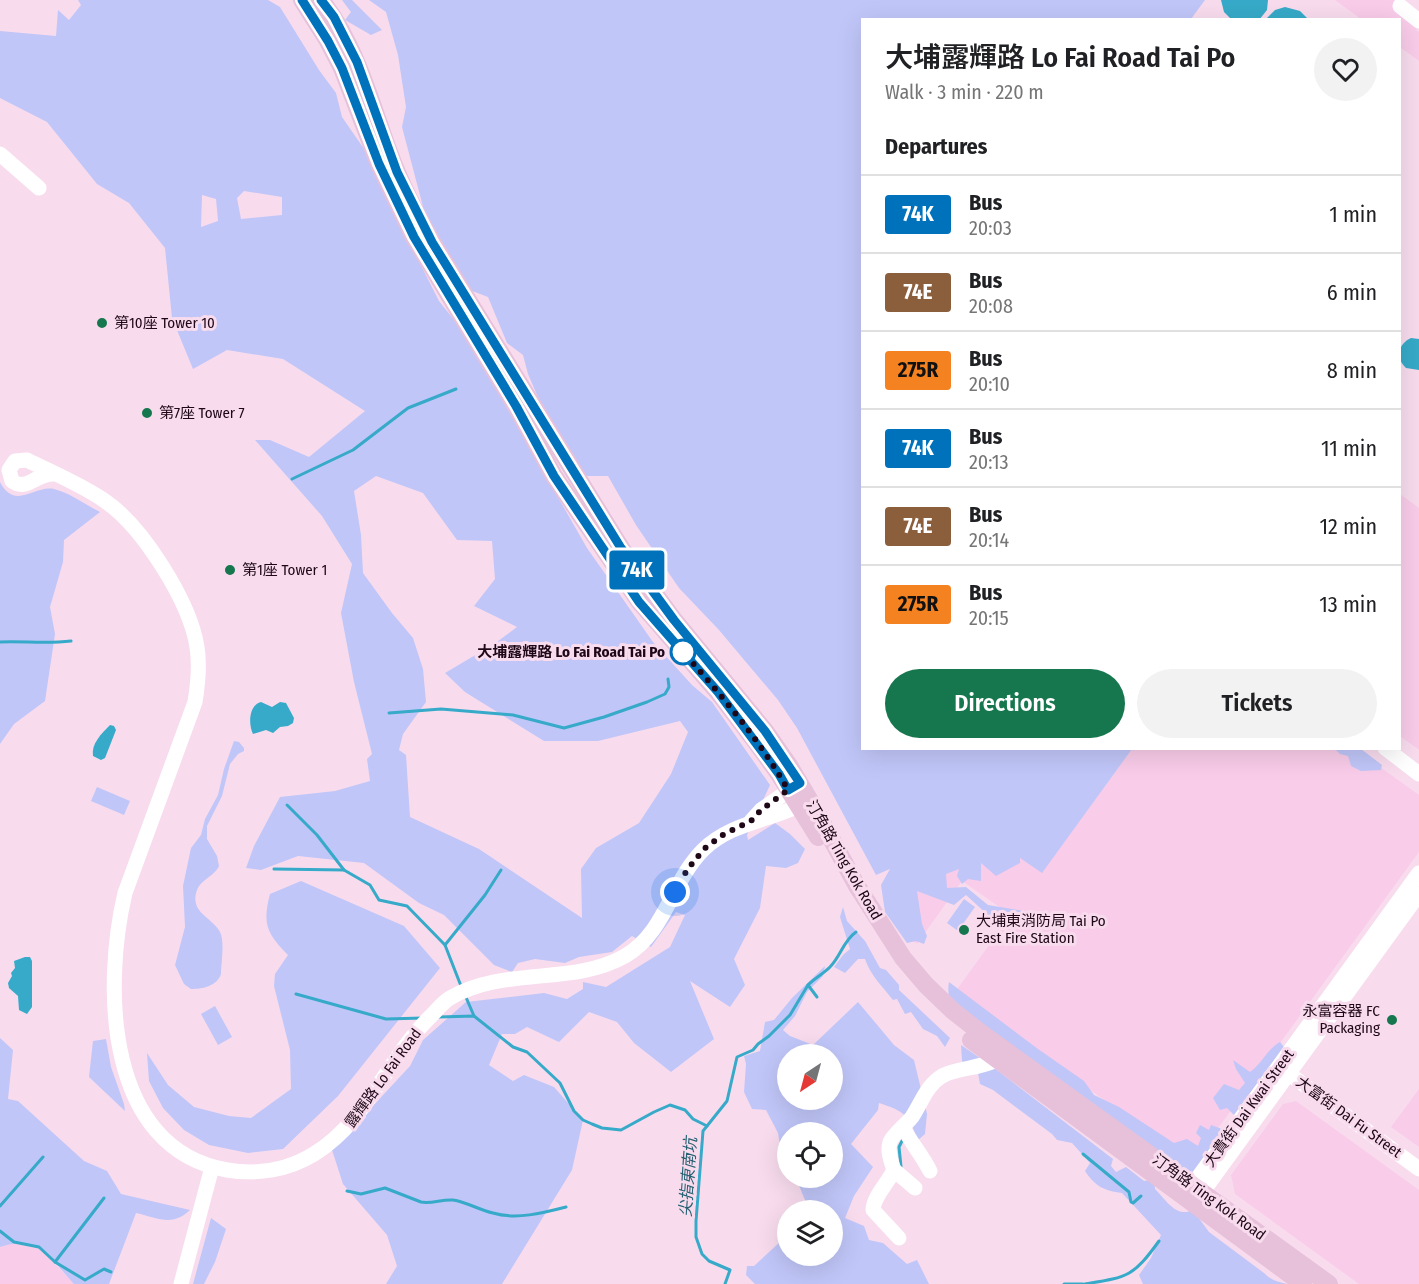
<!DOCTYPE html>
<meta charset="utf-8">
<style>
body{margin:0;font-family:"Fira Sans Condensed","Noto Sans TC",sans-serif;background:#f2f2f2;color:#202124;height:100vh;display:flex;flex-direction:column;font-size:22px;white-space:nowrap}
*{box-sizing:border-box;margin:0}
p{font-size:20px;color:#757577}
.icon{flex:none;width:33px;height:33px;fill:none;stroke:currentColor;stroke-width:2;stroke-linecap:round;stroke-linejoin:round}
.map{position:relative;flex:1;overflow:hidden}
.panel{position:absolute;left:861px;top:18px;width:540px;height:732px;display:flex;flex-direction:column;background:#fff;border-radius:0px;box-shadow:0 6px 24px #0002}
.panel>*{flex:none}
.badge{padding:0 12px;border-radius:4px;font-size:21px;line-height:39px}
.needle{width:39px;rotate:216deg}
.controls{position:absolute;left:777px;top:1044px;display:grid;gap:12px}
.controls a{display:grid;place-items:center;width:66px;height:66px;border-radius:50%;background:#fff;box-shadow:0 6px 24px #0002;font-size:30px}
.you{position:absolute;width:30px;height:30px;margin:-15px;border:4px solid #fff;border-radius:50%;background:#1a73e8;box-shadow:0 0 0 9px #1a73e833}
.map>.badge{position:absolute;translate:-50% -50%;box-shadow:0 0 0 3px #fff}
h2{padding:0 24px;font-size:22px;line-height:54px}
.round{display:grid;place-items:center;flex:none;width:63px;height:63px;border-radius:32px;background:#f2f2f2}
.headline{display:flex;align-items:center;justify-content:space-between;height:102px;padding:0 24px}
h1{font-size:28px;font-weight:600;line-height:45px}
.button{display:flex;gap:12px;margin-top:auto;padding:12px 24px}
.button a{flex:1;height:69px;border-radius:36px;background:#16774e;color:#fff;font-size:24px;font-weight:600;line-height:69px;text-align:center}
.button a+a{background:#f2f2f2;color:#202124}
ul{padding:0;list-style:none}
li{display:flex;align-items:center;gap:18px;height:78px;padding:0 24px;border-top:2px solid #e0e0e0}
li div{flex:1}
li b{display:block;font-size:22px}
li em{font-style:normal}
li .badge{min-width:66px;font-weight:700;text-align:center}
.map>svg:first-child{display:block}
</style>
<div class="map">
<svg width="1419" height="1284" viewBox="0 0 1419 1284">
<rect width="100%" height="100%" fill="#f8dcee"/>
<g fill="#f9cce9">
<polygon points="1335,0 1404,0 1396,12 1418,28 1416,30 1419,32 1419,61 1400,47 1400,20 1361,19"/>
<polygon points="1400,494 1419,508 1419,750 1400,736"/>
<polygon points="1132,749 1355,749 1419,795 1419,852 1200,1153 1180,1155 955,992 1011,915 962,881 917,944 908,937 890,902 993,839 1042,872"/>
<polygon points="1419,1089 1419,1147 1391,1127"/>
<polygon points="1296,1101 1419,1190 1419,1284 1359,1284 1235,1194 1231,1175 1283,1104"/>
<polygon points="14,1242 39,1247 74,1284 0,1284 0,1247"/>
</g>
<g fill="#c0c6f8" fill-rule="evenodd">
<path d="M78,0H268L280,7L319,70L336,93L342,117L369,156L389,202L439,301L463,331L587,548L653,642L692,685L712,702L770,785L747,835L748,840L775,823L790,834L805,849L798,863L786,868L766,866L760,908L734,959L745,985L730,1007L690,981L714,1039L671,1072L634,1043L617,1022L589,1012L559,1042L527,1027L515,1034H502L489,1065L513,1081L524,1075L554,1087L583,1120L572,1170L502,1284H386L397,1266L387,1235L343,1184L332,1150L410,1066L423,1040L466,1002L544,993L567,999L583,989V982L606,987L670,947L685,915L676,912L651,947L632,936L612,952L579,957L565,963L535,959L518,963L512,972L494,965L444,915L419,903L364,863L298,856L261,870L246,868L254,846L280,797L335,791L370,781L367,759L372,754L354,682L341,613L352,564L322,516L255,440H270L309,457L365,411L283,359L227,350L193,369L172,318L165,248L129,203L97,184L47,122L0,98V31L56,36L58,10L69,20L81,5ZM244,191L282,197V215L241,219L237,198ZM202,195L216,199L218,221L201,227ZM376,476L423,493L457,540L492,541L495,579L474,606L517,627L494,644L445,673L465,692L544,741H598L680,721L688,732L671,774L639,823L596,848L581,869L582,918L479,849L410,817L406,755L399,750L403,734L426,702L423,669L413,638L392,613L363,573L361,535L354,491Z"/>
<polygon points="342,0 352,0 382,30 371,35 345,20 351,12"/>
<polygon points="369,0 1205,0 1191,19 862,20 862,748 1132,749 1042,873 1020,858 1020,863 996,876 981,863 981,881 968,879 962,884 957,876 959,869 946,874 947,888 966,887 988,905 1024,911 1015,925 989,916 966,895 954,905 917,891 922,924 927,936 924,944 916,941 907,943 885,912 881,885 890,869 876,875 797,728 778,700 719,630 679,588 636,525 608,476 582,476 543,409 528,374 523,355 507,343 488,297 467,289 426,218 402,127 406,107 398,55 386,12"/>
<path d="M0,482C15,511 34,485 54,489C70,493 86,505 100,512L64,540L63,562L50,607L55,634L45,701L14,724L0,744Z"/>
<path d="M234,741L239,742L244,748V751L238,754L230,764L222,796L207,826V839L217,856L219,866C214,877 201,879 197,890C189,913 212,917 220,932C225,942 221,963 221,974C217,986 203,989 191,989L184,984L175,965L185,927L183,886L191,848L201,835L205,819L218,795L224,769Z"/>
<polygon points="1335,749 1361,749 1382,765 1381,770 1361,771 1351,766 1348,756 1340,754"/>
<polygon points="97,787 130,801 124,815 91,801"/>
<path d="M301,881L404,926L440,968L338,1096L283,1149L248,1153L209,1145L184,1130L163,1108L149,1081L147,1053L168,1085L194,1107L229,1116L251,1118L291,1089L290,1050L274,986L275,974L288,955C267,934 262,924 270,894Z"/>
<polygon points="964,899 975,907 958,931 947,923"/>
<path d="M843,907L847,921L865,941L880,968L886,970L899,985V990L950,1038L945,1047L937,1036L923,1029L911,1012L905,1014L897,999L893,1000C883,987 870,975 865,959H858L845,973L834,967L843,955L850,949L840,917Z"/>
<path d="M825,966L823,976L807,992L795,1016L783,1030L790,1036L813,1045L858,1002L894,1045L914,1060L927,1114L925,1134L917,1141C911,1116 904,1111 879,1103L878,1110L851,1144L873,1167L854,1196L845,1218L864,1226L869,1240L883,1243L907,1264L917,1260L929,1284H755L746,1275L747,1266H754L780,1242L787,1244L788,1256H832V1210H809L796,1178H832V1132H788L787,1163L781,1152L778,1133L766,1110L752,1109L744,1092L746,1064L744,1056L760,1051L765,1022L774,1020L792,998ZM788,1054H832V1100H788Z"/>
<path d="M949,982L1038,1049L1084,1081L1094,1095L1119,1107L1174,1143L1187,1139L1198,1146L1201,1138L1196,1133L1200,1125L1209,1130L1211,1125L1222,1129L1228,1139L1194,1189L971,1032C959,1016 945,1004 949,982Z"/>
<polygon points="215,1006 232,1037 218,1045 201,1014"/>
<path d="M0,1038L13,1050L8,1099L18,1101L84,1161L107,1171L121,1194L190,1210C172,1227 158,1218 136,1213L109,1284H74C51,1259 38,1234 0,1247Z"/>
<polygon points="106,1039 111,1067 124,1104 125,1111 89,1077 93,1041"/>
<path d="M1280,1042L1288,1052L1236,1117L1227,1108L1220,1110L1213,1098L1224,1084L1239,1090L1245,1083L1236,1069L1233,1060L1250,1072C1263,1063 1266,1050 1280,1042Z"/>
<path d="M961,1045L993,1067L1113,1159L1111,1166L1116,1172L1126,1167L1144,1181L1154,1179L1155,1189C1167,1201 1176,1218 1193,1210L1209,1232L1264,1273C1272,1281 1277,1281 1287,1284H1143L1139,1275L1151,1258L1161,1235L1122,1193C1104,1191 1095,1186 1085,1171L1090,1163L1072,1143L1057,1140L1052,1134L993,1090L980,1084L978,1073L969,1071L962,1061Z"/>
<polygon points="211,1218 226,1229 215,1262 204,1284 193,1284"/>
</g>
<g fill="#36aac8">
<polygon points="1221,0 1268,0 1267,10 1259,20 1231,19 1224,12"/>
<polygon points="1285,7 1300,11 1308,19 1266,19 1275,10"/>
<path d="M1411,338L1419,339V370L1406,368C1395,358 1398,344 1411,338Z"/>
<path d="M261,702L272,707L280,702L286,703L294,718L293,723L288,726L280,727L273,733L266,730L253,734C248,724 249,705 261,702Z"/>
<path d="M110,725L114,726L116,730L105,758L101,760L93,756C91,744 101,734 110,725Z"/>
<polygon points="25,957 30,957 32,961 32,1007 27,1014 19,1010 18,996 9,988 8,983 12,976 11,973 15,968 14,961"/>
</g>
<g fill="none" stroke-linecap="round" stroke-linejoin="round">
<g stroke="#36aac8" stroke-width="3">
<polyline points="292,479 353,450 408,408 456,389"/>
<path d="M0,642C24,641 47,644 71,641"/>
<polyline points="389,713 441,709 513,715 564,728 604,717 647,702 665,694 669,687 668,679"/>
<polyline points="287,805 317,835 344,870"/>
<polyline points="274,869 344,870 370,885 379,900 407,906 445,945 461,986"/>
<polyline points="445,945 485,895 501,870"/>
<polyline points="296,994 386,1019 423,1018"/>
<polyline points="465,995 474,1016"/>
<path d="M817,997L808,985C815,978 823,974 830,967C841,956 843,941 856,932"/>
<polyline points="439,1017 474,1016 513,1047 527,1052 560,1083 574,1111 583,1120 592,1124 602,1128 621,1130 654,1112 670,1105 685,1110 693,1119 707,1126"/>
<polyline points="1083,1154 1129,1192 1131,1202 1133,1203 1141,1196"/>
<polyline points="901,1167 899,1147 904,1137"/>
<path d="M347,1191L361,1194L385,1188L421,1202C432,1204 442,1199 453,1200C467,1202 479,1210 493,1213C516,1220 543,1213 566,1207"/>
<polyline points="0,1206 43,1157"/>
<polyline points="0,1231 14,1242 39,1247 55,1262 85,1280 104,1269 111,1272"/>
<polyline points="55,1262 104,1198"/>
<polyline points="725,1284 730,1270 709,1261 702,1254 696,1237 696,1221 703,1131 727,1101 737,1057 753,1050 758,1044 769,1036 790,1015 808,985"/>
<polyline points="1064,1284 1083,1284"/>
<path d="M1085,1284C1128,1277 1133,1277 1159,1241"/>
</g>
<g stroke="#fff" stroke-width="15">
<polyline points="1400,6 1419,21"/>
<polyline points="0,154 39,188"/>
<path d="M55,474C35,473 27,492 12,481L9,470L15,461L27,460C53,473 82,485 105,501C143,527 190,602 197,647C200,666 198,684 195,702L125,893C103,986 105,1149 227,1170C257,1175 288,1170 314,1154C368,1121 387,1058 431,1016C437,1010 443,1002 450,998C504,966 572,986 625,956C666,932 671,882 703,850C732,821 774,821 808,801"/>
<polyline points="1385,748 1419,774"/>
<polyline points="751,821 761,810 798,784"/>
<polyline points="1281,1068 1419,1169"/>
<path d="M903,1127C911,1143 922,1155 930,1171"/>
<polyline points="894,1170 915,1188"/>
<polyline points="1186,1194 1419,873"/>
<polyline points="1196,1201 1419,894"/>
<path d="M899,1238L873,1210C873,1197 888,1183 894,1170C891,1161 887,1151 890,1142C894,1133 906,1125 912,1117C922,1102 926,1086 942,1076C959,1067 979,1069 996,1060"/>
<polyline points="181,1284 212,1167"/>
</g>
<g stroke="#e7c0da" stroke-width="18">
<polyline points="302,0 328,41 342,68 379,164 414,237 516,406 554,476 639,601 718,692 756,742 779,774 818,837"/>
<path d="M321,0C356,45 370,101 390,155C401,185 416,214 432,242L621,548L674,620L765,731L790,767L816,811L857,886L903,958L926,985L953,1011L981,1033L1329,1284"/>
<polyline points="971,1040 1303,1284"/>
</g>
</g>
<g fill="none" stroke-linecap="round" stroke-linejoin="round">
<g stroke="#fff" stroke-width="14">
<polyline id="line" points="302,0 328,41 342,68 379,164 414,237 516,406 554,476 639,602 718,692 779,774 788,790 800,783 765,731 674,620 621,548 432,242 397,172 357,62 334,17 321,0"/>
</g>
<use href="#line" stroke="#0072bc" stroke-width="9"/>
<path stroke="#1e0717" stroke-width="6" stroke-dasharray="0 10.8" d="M675,892L687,870L704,849L724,834L751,821L761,810L788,790C760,740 721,695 683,652"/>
</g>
<g fill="#16774e" stroke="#f8dcee" stroke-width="2">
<circle cx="102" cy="323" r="6"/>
<circle cx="147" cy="413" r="6"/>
<circle cx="230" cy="570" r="6"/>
<circle cx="964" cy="930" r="6"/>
<circle cx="1392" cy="1020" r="6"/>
</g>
<circle fill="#fff" stroke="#0072bc" stroke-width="3" cx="683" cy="652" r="12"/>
<g text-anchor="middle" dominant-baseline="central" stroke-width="6" stroke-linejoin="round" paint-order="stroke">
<g font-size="15" fill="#1e0717" stroke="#f8dcee" text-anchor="start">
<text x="114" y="323">第10座 Tower 10</text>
<text x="159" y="413">第7座 Tower 7</text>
<text x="242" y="570">第1座 Tower 1</text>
<text x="976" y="921">大埔東消防局 Tai Po<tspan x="976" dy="17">East Fire Station</tspan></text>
<text x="1380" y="1011" text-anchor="end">永富容器 FC<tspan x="1380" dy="17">Packaging</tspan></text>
</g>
<g font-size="15" font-weight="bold" fill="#1e0717" stroke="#f8dcee" text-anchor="end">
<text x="665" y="652">大埔露輝路 Lo Fai Road Tai Po</text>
</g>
<g font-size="15" fill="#1e0717" stroke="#f8dcee">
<text transform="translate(844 860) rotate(60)">汀角路 Ting Kok Road</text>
<text transform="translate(383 1078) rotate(-54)">露輝路 Lo Fai Road</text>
<text transform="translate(1249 1108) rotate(-54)">大貴街 Dai Kwai Street</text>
<text transform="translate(1349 1117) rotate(36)">大富街 Dai Fu Street</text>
<text transform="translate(1209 1197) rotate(36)">汀角路 Ting Kok Road</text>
</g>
<g font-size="16" font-style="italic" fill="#246071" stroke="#f8dcee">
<text transform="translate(688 1177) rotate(-86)">尖指東南坑</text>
</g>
</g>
</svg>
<div class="controls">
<a><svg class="needle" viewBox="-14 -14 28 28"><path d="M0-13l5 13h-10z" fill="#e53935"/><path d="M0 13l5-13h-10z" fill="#757577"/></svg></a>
<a><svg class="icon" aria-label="locate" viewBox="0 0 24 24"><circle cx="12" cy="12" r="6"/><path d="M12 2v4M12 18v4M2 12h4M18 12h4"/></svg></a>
<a><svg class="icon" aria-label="layers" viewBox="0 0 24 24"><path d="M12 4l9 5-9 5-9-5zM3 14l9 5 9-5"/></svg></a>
</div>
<div class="you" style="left:675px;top:892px"></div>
<b class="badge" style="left:637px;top:570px;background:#0072bc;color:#fff">74K</b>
<section class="panel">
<div class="headline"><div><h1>大埔露輝路 Lo Fai Road Tai Po</h1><p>Walk · 3 min · 220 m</p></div><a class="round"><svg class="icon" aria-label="heart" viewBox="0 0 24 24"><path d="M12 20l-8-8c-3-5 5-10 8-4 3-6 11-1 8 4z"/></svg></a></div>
<h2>Departures</h2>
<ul>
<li><span class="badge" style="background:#0072bc;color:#fff">74K</span><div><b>Bus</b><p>20:03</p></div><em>1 min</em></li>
<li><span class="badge" style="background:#8b5e3c;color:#fff">74E</span><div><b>Bus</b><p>20:08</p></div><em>6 min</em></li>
<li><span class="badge" style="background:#f58220;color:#111">275R</span><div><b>Bus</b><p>20:10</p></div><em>8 min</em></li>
<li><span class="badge" style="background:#0072bc;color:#fff">74K</span><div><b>Bus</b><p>20:13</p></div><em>11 min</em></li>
<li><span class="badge" style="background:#8b5e3c;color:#fff">74E</span><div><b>Bus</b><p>20:14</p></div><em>12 min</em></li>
<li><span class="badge" style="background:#f58220;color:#111">275R</span><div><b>Bus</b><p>20:15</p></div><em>13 min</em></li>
</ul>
<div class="button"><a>Directions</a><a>Tickets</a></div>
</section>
</div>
